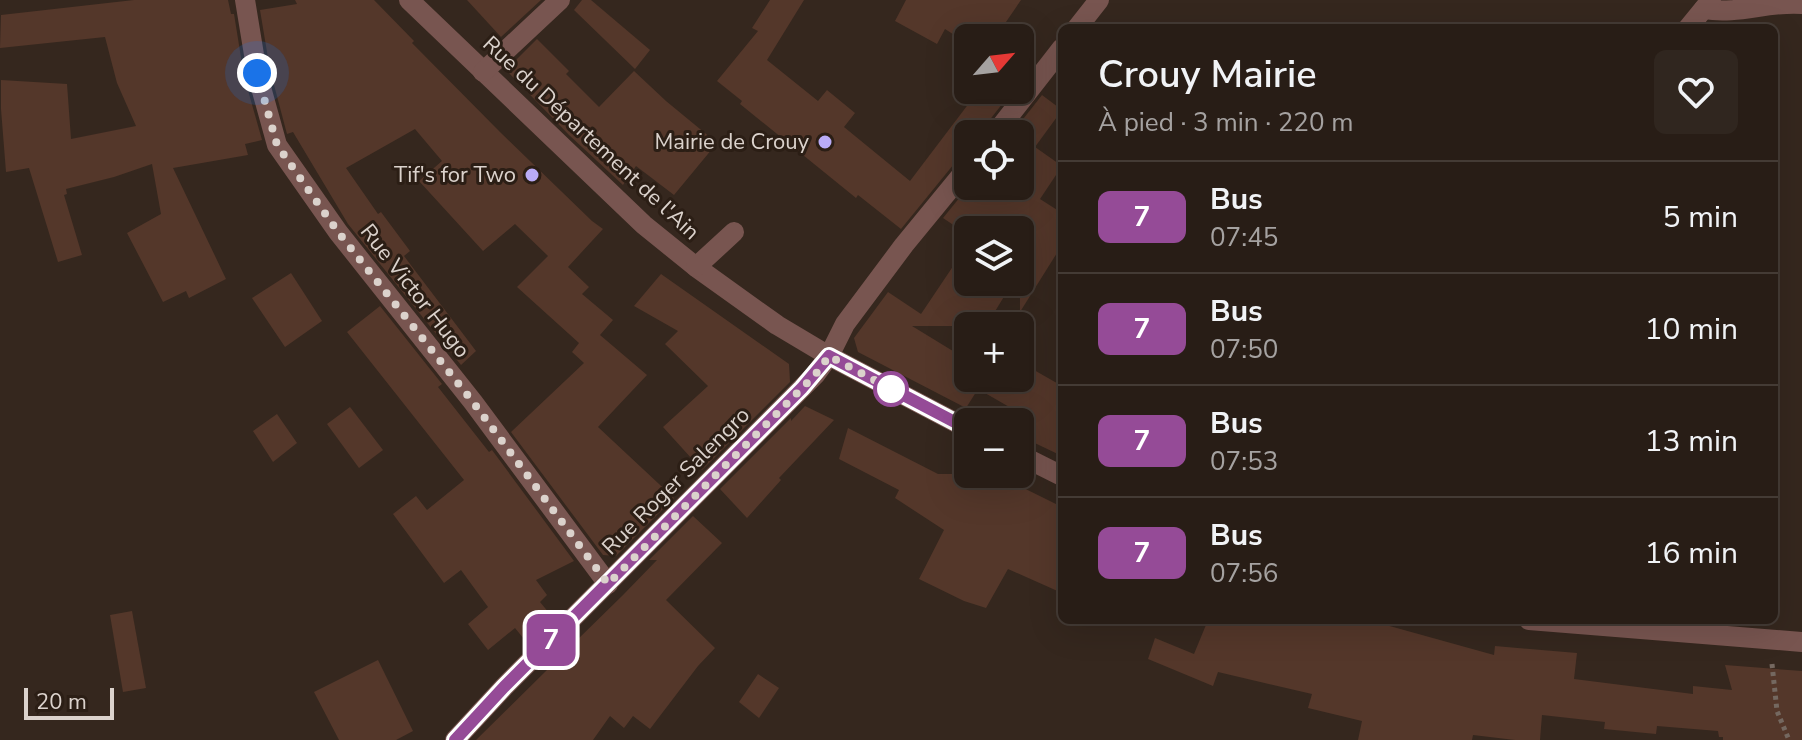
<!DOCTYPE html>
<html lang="fr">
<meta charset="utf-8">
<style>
body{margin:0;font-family:"Nunito Sans",sans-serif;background:#30261f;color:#f1f3f6;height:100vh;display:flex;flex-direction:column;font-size:30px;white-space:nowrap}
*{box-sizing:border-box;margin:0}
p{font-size:26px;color:#a5a2a1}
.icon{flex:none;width:44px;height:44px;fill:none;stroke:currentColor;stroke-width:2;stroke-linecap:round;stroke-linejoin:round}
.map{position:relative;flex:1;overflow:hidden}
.details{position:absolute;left:1058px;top:24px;width:720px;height:600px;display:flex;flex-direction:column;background:#281d16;border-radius:12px;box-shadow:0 8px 32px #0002,0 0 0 2px #443b35}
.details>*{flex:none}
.badge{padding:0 16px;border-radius:12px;font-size:28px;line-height:52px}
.needle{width:52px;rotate:62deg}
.tools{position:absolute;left:954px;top:24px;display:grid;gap:16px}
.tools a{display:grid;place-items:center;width:80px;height:80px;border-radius:12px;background:#281d16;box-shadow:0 8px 32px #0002,0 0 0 2px #443b35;font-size:40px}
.scale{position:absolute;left:24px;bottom:20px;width:90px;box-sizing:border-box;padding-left:8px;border:4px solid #dbd2cc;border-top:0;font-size:22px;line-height:28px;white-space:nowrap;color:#dbd2cc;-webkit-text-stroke:6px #2b1e15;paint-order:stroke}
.you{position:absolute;width:40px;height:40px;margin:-20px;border:6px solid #fff;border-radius:50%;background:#1a73e8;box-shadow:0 0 0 12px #1a73e833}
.map>.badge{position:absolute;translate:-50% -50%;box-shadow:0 0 0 4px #fff}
.round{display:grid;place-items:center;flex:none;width:84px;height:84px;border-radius:12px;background:#30261f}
.head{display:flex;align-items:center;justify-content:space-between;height:136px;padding:0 40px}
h1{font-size:38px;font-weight:600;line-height:60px}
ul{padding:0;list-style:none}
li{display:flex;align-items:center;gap:24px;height:112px;padding:0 40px;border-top:2px solid #443b35}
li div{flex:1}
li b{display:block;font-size:30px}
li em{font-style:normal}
li .badge{min-width:88px;font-weight:700;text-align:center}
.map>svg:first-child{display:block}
</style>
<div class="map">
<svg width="1802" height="740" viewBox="0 0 1802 740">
<rect width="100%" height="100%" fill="#35271e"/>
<g fill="#54372a">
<polygon points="134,0 228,0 231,14 234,14 244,76 262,140 245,144 248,155 173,168 226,279 189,298 186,291 163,302 127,233 161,214 152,164 114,177 66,189 67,194 64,195 82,255 58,262 29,168 6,172 1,109 1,80 67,84 71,139 136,126 117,83 105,37 0,48 1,15"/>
<polygon points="295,0 374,0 414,41 412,43 500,132 592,221 603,229 568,267 589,287 582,294 613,320 600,335 647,375 598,427 674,498 616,556 603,555 511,432 584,363 572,352 579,343 517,287 548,256 515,224 483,251 419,181 442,161 415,129 346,168 378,214 381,212 410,251 404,256 476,351 461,365 348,224 293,132 287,134 270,70 260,10 297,4"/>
<polygon points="467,0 541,0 501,37"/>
<polygon points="582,0 591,0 650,50 635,69 574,10"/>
<polygon points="770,0 804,0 767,60 818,101 827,90 855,113 844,127 910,181 979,90 1013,90 985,126 981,134 968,134 968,151 958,159 901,229 858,195 856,198 740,104 742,101 717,81 758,31 752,28"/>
<polygon points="906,0 1021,0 995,38 959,38 945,29 937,44 895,21"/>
<polygon points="537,39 569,71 566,74 599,107 634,71 666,101 717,143 674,195 636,166 623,185 569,135 506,70"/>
<polygon points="1042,95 1062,110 1035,147 1062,166 1040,199 1062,213 1062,245 1020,312 1020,230 961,230 943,218 969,186 1020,186 1020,123"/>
<polygon points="968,244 968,282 1013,282 986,326 912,326 966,359 954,378 1020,378 1027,366 1062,386 1062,456 1020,436 1020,420 1023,415 978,389 966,408 858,352 854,338 888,292 921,314"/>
<polygon points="291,273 322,321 285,347 252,298"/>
<polygon points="661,274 789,364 790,382 702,470 663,427 708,386 665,344 678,331 634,306"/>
<polygon points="380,306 442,384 438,387 489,452 492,450 574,561 536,580 547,595 540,602 554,619 528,644 515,628 488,650 468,624 488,607 461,570 444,583 393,514 416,496 427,510 464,480 347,332"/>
<polygon points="805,406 834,420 779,478 781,480 747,518 720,489 791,418 791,421"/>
<polygon points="350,407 383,450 359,468 327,424"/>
<polygon points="277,414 297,443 273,462 253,431"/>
<polygon points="848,428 938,474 995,474 1062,507 1062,593 1008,569 986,608 964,601 919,579 944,530 895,498 899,490 839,459"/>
<polygon points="693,516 722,543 666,600 715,648 698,666 650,729 633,716 624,728 610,716 593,740 476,740 548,669 545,665 570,639 574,643 623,595 657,560 649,560"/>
<polygon points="132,611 146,688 123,692 110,615"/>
<polygon points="1208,620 1368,620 1494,655 1495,646 1577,653 1574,679 1693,694 1693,686 1732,690 1725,665 1802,671 1802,740 1723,740 1723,737 1719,737 1718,731 1657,726 1656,734 1604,729 1605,722 1542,715 1540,740 1515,740 1473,735 1472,740 1358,740 1362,721 1308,708 1312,694 1218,672 1213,686 1148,659 1155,638 1194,654"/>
<polygon points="378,660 413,731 396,740 339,740 314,692"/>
<polygon points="758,674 779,688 759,718 739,702"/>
</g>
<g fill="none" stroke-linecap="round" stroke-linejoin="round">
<polyline stroke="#746860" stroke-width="5" stroke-dasharray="4 4" stroke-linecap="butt" points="1772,664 1777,711 1789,740"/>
<g stroke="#785550" stroke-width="20">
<polyline points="245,0 257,73 277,145 338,232 473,402 608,584"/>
<polyline points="409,0 644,225 696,267 777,325 829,356 968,429"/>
<path d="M1704,9C1738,15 1769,1 1802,4"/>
<polyline points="1077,28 1099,0"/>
<polyline points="1688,28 1711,0"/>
<polyline points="483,72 560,0"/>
<polyline points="995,134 1062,48"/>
<polyline points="696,267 734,232"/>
<polyline points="1020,455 1062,476"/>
<polyline points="1529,620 1802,642"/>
<polyline points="455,740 504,687 815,375 829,356 845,324 904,245 968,167"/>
</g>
</g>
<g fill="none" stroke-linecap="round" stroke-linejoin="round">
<g stroke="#fff" stroke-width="18">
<polyline id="line" points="455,740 504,687 802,388 829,356 968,429"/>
</g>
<use href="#line" stroke="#954b97" stroke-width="12"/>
<polyline stroke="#dbd2cc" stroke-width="8" stroke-dasharray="0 14.4" points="257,73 277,145 338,232 473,402 608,584 815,375 829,356 891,389"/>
</g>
<g fill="#b9abf7" stroke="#2b1e15" stroke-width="3">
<circle cx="825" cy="142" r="8"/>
<circle cx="532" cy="175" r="8"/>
</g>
<circle fill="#fff" stroke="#954b97" stroke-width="4" cx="891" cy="389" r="16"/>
<g text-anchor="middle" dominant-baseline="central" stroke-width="6" stroke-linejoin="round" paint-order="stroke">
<g font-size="22" fill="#dbd2cc" stroke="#2b1e15">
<text transform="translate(591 138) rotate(43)">Rue du Département de l'Ain</text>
<text transform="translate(415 291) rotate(52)">Rue Victor Hugo</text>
<text transform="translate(676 481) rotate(-45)">Rue Roger Salengro</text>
</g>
<g font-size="22" fill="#dbd2cc" stroke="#2b1e15" text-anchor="end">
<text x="809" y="142">Mairie de Crouy</text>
<text x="516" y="175">Tif's for Two</text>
</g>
</g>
</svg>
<div class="tools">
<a><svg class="needle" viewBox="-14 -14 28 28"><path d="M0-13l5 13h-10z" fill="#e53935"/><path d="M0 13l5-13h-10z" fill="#a5a2a1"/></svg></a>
<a><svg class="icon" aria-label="locate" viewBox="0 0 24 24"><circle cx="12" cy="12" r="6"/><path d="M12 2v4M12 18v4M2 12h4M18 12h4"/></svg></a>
<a><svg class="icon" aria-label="layers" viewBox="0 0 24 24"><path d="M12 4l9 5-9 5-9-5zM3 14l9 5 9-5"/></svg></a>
<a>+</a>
<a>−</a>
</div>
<div class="scale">20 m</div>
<div class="you" style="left:257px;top:73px"></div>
<b class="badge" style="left:551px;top:640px;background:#954b97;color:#fff">7</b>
<section class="details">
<div class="head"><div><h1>Crouy Mairie</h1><p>À pied · 3 min · 220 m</p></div><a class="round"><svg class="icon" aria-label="heart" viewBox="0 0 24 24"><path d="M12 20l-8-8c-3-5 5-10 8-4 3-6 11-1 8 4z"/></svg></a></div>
<ul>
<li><span class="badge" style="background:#954b97;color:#fff">7</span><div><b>Bus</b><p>07:45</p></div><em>5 min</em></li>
<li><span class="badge" style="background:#954b97;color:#fff">7</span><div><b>Bus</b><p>07:50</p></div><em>10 min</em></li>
<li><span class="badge" style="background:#954b97;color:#fff">7</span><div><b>Bus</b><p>07:53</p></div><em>13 min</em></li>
<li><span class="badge" style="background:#954b97;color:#fff">7</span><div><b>Bus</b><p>07:56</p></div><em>16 min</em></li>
</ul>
</section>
</div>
